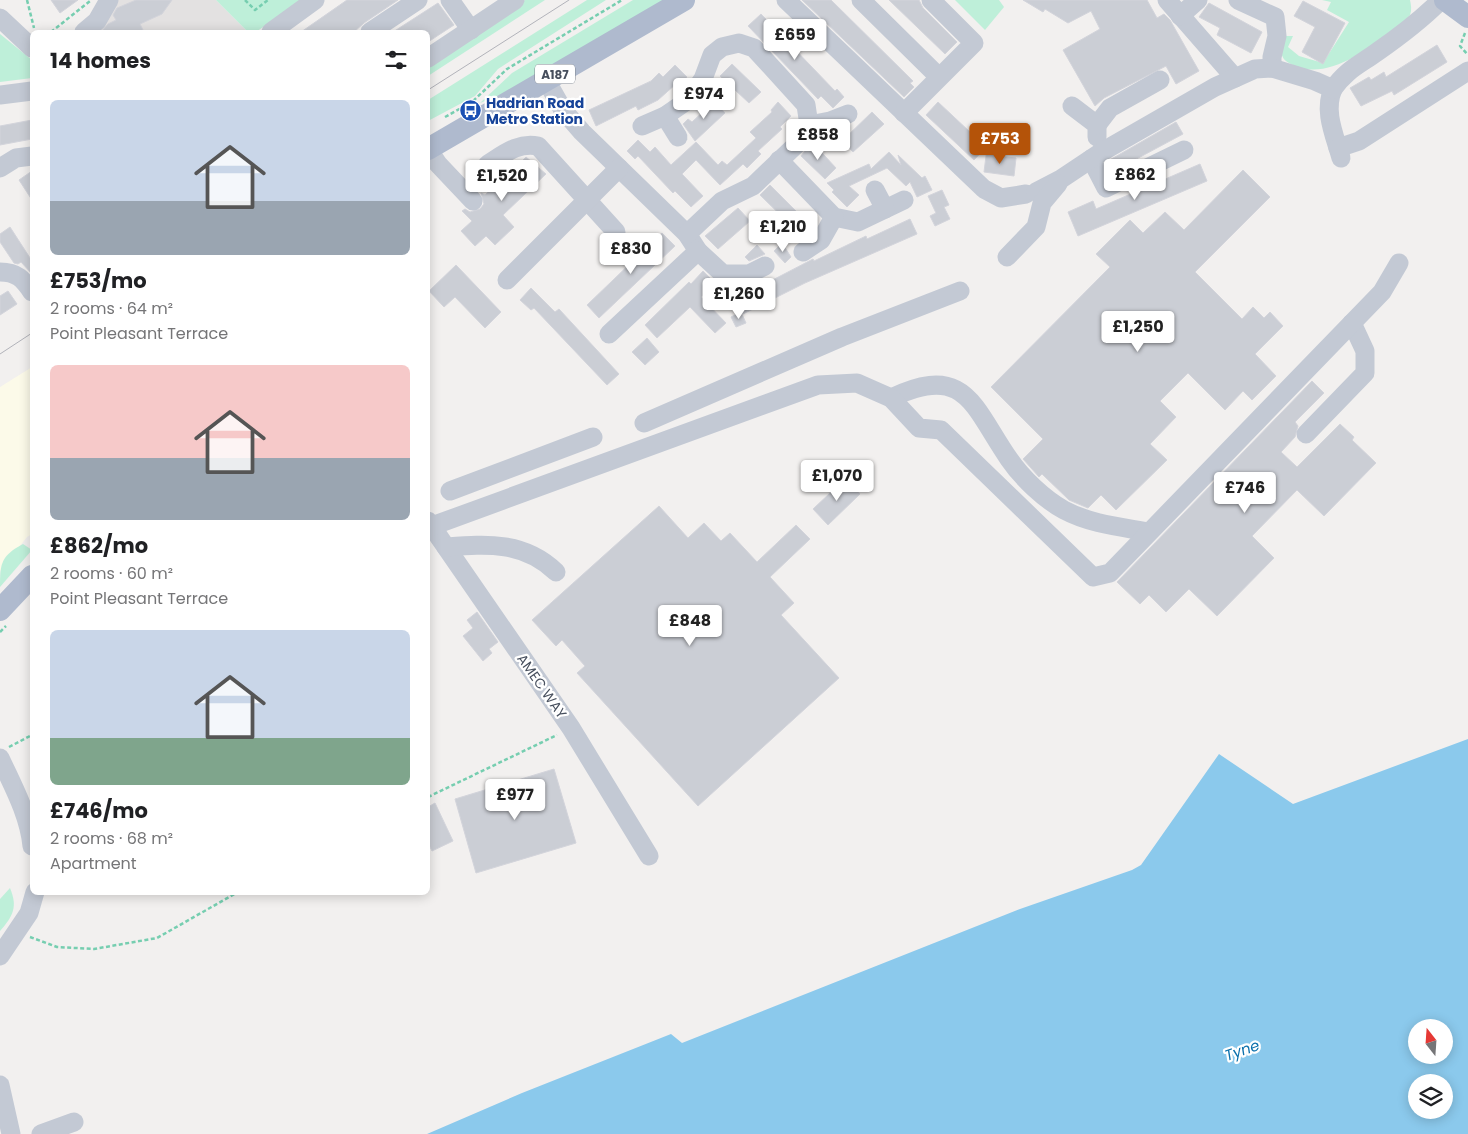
<!DOCTYPE html>
<meta charset="utf-8">
<style>
body{margin:0;font-family:Poppins,sans-serif;background:#f2f2f2;color:#202124;height:100vh;display:flex;flex-direction:column;font-size:19px;white-space:nowrap}
*{box-sizing:border-box;margin:0}
p{font-size:16px;color:#757577}
.icon{flex:none;width:28px;height:28px;fill:none;stroke:currentColor;stroke-width:2;stroke-linecap:round;stroke-linejoin:round}
.map{position:relative;flex:1;overflow:hidden}
.details{position:absolute;left:30px;top:30px;width:400px;height:865px;display:flex;flex-direction:column;background:#fff;border-radius:8px;box-shadow:0 2px 12px #0003}
.details>*{flex:none}
.needle{width:32px;rotate:343deg}
.tools{position:absolute;left:1408px;top:1019px;display:grid;gap:10px}
.tools a{display:grid;place-items:center;width:45px;height:45px;border-radius:50%;background:#fff;box-shadow:0 2px 12px #0003;font-size:25px}
.price{position:absolute;translate:-50% -42px;padding:0 11px;border-radius:5px;background:#fff;color:#222;font-size:16px;line-height:32px;filter:drop-shadow(0 1px 2px #0008)}
.price::after{content:'';position:absolute;left:50%;top:30px;width:15px;height:11px;margin-left:-8px;background:inherit;clip-path:polygon(0 0,100% 0,50% 100%)}
.price.active{background:#b45309;color:#fff}
ul{padding:0;list-style:none}
li{display:grid;align-content:center;gap:10px;height:265px;padding:0 20px}
li span{display:grid;place-items:center;height:155px;border-radius:8px;color:#555}
li>.icon{margin-inline-start:auto}
span .icon{width:90px;height:90px;fill:#fffc;stroke-width:1}
li b{font-size:21px}
h2{display:flex;justify-content:space-between;align-items:center;height:60px;padding:0 20px;font-size:21px}
.map>svg:first-child{display:block}
.commercial{fill:#fcfae9}
.education{fill:#e3e1e1}
.green{fill:#beefd9}
.water{fill:#8bc9ec;fill-rule:evenodd}
.building{fill:#cbced5;stroke:#d3d4db}
.lines{fill:none;stroke-linecap:round;stroke-linejoin:round}
.path{stroke:#76ceb0;stroke-width:2.5;stroke-dasharray:4 2.5;stroke-linecap:butt}
.minor{stroke:#c3c9d4;stroke-width:19}
.major{stroke:#afbace;stroke-width:22}
.tram{stroke:#b2b3ba;stroke-width:1}
.labels{text-anchor:middle;dominant-baseline:central;stroke-width:4.5;stroke-linejoin:round;paint-order:stroke}
.shield{fill:#fff;stroke:#7e848e;stroke-width:1}
.shield-label{font-size:12px;font-weight:bold;fill:#474f5d}
.transit-label{font-size:14px;font-weight:bold;fill:#164399;stroke:#fff;text-anchor:start}
.street-label{font-size:14px;fill:#474f5d;stroke:#fff}
.water-label{font-size:15px;font-style:italic;fill:#0c71ac;stroke:#fff}
</style>
<div class="map">
<svg width="1468" height="1134" viewBox="0 0 1468 1134">
<rect width="100%" height="100%" fill="#f2f0ef"/>
<!-- commercial -->
<path class="commercial" d="M32,367V534L27,537L0,571V387Z"/>
<!-- education -->
<path class="education" d="M99,0H216L248,32H72L91,17Z"/>
<!-- green -->
<g class="green">
<path d="M216,0H301L256,32H248Z"/>
<path d="M525,0H545L428,76V65Z"/>
<path d="M587,0H606L498,69L475,96L428,121V100Z"/>
<path d="M633,0H673L526,85L480,103L512,73Z"/>
<path d="M955,0H999L1004,7L985,30Z"/>
<path d="M1322,0H1410C1411,5 1412,10 1410,15C1405,22 1396,28 1389,33C1364,53 1321,83 1289,63C1278,57 1281,46 1285,36H1293L1288,47L1299,56L1323,63L1349,22L1327,10L1331,2Z"/>
<path d="M0,34L32,60V78L0,82Z"/>
<path d="M23,544L32,550L0,587C0,563 1,556 23,544Z"/>
<path d="M10,888C18,907 13,916 0,931V899Z"/>
</g>
<!-- water -->
<path class="water" d="M1468,739V1134H427L522,1093L671,1034L682,1043L1020,909L1132,870L1141,865L1219,754L1293,804ZM1416,1028H1444V1055H1416ZM1416,1082H1444V1110H1416Z"/>
<!-- building -->
<g class="building">
<path d="M51,0H78L60,13Z"/>
<path d="M136,0H172L162,14L140,24L144,32H101L108,24L116,20L113,15L117,8Z"/>
<path d="M347,0H398L364,23L354,32H301Z"/>
<path d="M802,0H831L913,81L910,83L914,87L904,97Z"/>
<path d="M889,0H919L923,8L957,42L945,54Z"/>
<path d="M1023,0H1147L1157,18L1164,14L1170,20L1199,71L1176,84L1166,66L1104,98L1095,106L1063,50L1100,29L1091,11L1068,23L1045,9L1043,12Z"/>
<path d="M1303,1L1345,23L1323,64L1302,52L1315,27L1294,16Z"/>
<path d="M438,3L454,25L428,42V32H393Z"/>
<path d="M1209,3L1262,32L1251,53L1217,35L1220,28L1199,17Z"/>
<path d="M761,14L835,91L837,89L844,97L833,108L821,96L818,99L748,26Z"/>
<path d="M1437,45L1447,62L1394,95L1392,91L1361,106L1350,88L1369,77L1371,80L1384,72L1386,77Z"/>
<path d="M732,64L761,92L749,103L720,76Z"/>
<path d="M675,65L687,77L679,85L677,83L658,100L638,110L636,106L596,126L589,110L651,81L659,73L663,77Z"/>
<path d="M712,99L725,113L695,141L683,124L688,119L692,122L706,109L704,107Z"/>
<path d="M778,102L791,116L780,127L782,129L758,151L761,154L747,168L743,164L720,185L696,160L682,174L703,196L691,207L675,191L673,193L638,156L635,159L627,151L638,140L650,152L655,147L671,165L696,142L718,165L722,161L727,165L756,138L750,132L772,112L771,110Z"/>
<path d="M938,102L986,147L974,160L926,115Z"/>
<path d="M872,112L884,124L853,152L842,141Z"/>
<path d="M32,120V139L0,145V126Z"/>
<path d="M1176,122L1183,134L1114,171L1108,161Z"/>
<path d="M812,142L836,168L825,179L801,156Z"/>
<path d="M987,148L995,156L1016,158L1014,176L984,172Z"/>
<path d="M889,152L901,165L898,155L922,178L925,176L932,190L917,197L910,182L906,186L887,168L849,186L859,195L847,207L832,192L834,190L827,183L869,164L871,169Z"/>
<path d="M526,157L546,174L503,215L514,227L495,245L486,236L475,246L461,231L472,221L462,211L465,209L470,212L480,209L484,204L481,193L485,195L499,181L493,174L515,161L518,165Z"/>
<path d="M1200,164L1207,181L1078,236L1068,212L1093,201L1096,209Z"/>
<path d="M1243,170L1270,197L1195,272L1242,319L1253,307L1264,318L1270,312L1283,326L1255,354L1276,376L1252,400L1243,391L1225,410L1188,373L1160,401L1176,417L1150,444L1167,460L1116,510L1101,495L1088,508L1069,500L1042,474L1039,477L1023,459L1043,439L991,387L1110,267L1096,254L1130,220L1143,233L1165,212L1184,230Z"/>
<path d="M32,171V200L19,180Z"/>
<path d="M770,185L814,229L813,232L804,238L760,195Z"/>
<path d="M942,190L949,205L944,207L950,219L935,226L930,216L936,213L928,196Z"/>
<path d="M738,208L750,221L718,249L705,236Z"/>
<path d="M910,219L917,234L805,283L743,314L736,299L813,259L814,261L866,236L867,239Z"/>
<path d="M10,227L32,261V274L21,262L18,264L14,263L0,242V234Z"/>
<path d="M662,233L675,246L599,318L587,305Z"/>
<path d="M782,243L791,257L785,263L774,251Z"/>
<path d="M757,245L765,254L749,261L745,257Z"/>
<path d="M456,265L501,312L485,328L455,297L444,307L429,291Z"/>
<path d="M703,271L715,283L701,297L726,323L715,333L690,307L657,338L645,325L689,282L691,284Z"/>
<path d="M531,288L555,312L559,309L619,374L607,385L534,308L531,310L520,300Z"/>
<path d="M8,291L17,304L0,315V296Z"/>
<path d="M741,312L746,323L736,327L731,317Z"/>
<path d="M647,338L659,352L645,365L632,352Z"/>
<path d="M1312,381L1324,393L1295,422L1298,426L1295,437L1281,452L1297,467L1340,424L1354,437L1352,440L1376,463L1324,516L1297,490L1252,536L1274,558L1217,616L1189,589L1166,612L1149,595L1140,604L1117,582Z"/>
<path d="M846,478L860,494L828,525L813,509Z"/>
<path d="M659,506L688,538L704,523L721,541L730,533L757,562L796,525L810,539L770,577L794,603L781,615L839,678L698,806L577,673L585,666L562,640L556,646L532,620Z"/>
<path d="M477,612L498,642L489,649L492,653L483,661L463,636L473,628L467,620Z"/>
<path d="M554,769L576,843L476,873L455,799Z"/>
<path d="M435,803L453,841L432,851L428,843V807Z"/>
</g>
<g class="lines">
<!-- path -->
<g class="path">
<path d="M27,0L34,28"/>
<path d="M245,0L255,10L268,0"/>
<path d="M51,32L90,1"/>
<path d="M1465,33L1460,46L1468,55"/>
<path d="M445,117L472,102L507,69L622,0"/>
<path d="M0,632L6,626"/>
<path d="M9,747L32,735"/>
<path d="M428,797L557,735"/>
<path d="M30,937L57,947L94,949L157,938L238,892"/>
</g>
<!-- minor -->
<g class="minor">
<path d="M450,0L471,30"/>
<path d="M786,0L984,189L1001,198L1026,194"/>
<path d="M861,0L939,77"/>
<path d="M1167,0L1235,78"/>
<path d="M1238,0L1275,17L1277,36L1272,57V68"/>
<path d="M1180,16L1198,0"/>
<path d="M0,18L32,48"/>
<path d="M84,32L97,21L109,0"/>
<path d="M271,32L315,0"/>
<path d="M370,32L418,0"/>
<path d="M428,58L515,0"/>
<path d="M546,80L563,110L582,132L687,234L698,251L723,274H749L765,266"/>
<path d="M1333,89C1323,111 1335,136 1341,158"/>
<path d="M0,95L32,91"/>
<path d="M1072,106L1097,125V137"/>
<path d="M904,113L974,43L931,0"/>
<path d="M665,116L678,137"/>
<path d="M809,125L830,121L848,114"/>
<path d="M1097,125L1110,108L1160,80"/>
<path d="M642,126L665,116L688,100L703,79L712,55L722,47L739,43L754,48L806,105L809,125L798,143L753,186L722,201L687,234"/>
<path d="M1338,148L1359,141L1468,71"/>
<path d="M428,149L438,164L473,201"/>
<path d="M1091,159L1106,188L1184,150"/>
<path d="M779,160L834,217L858,222L904,200"/>
<path d="M488,164C504,154 518,142 538,146L616,232"/>
<path d="M0,168L16,158L32,156"/>
<path d="M875,190L885,209"/>
<path d="M1036,192L1061,179L1100,153L1215,87L1255,69L1272,68L1315,81L1333,89C1346,70 1359,65 1377,52C1400,36 1421,20 1441,0"/>
<path d="M803,252L821,240L834,217"/>
<path d="M1007,257L1036,227L1042,203L1058,184"/>
<path d="M0,272C17,272 23,279 32,292"/>
<path d="M507,280L619,168"/>
<path d="M609,334L698,251"/>
<path d="M891,398C966,362 973,407 1009,459C1022,478 1044,499 1064,510C1090,524 1121,527 1149,532"/>
<path d="M644,423L842,337L960,291"/>
<path d="M1306,434L1365,373V351L1352,323"/>
<path d="M450,491L593,437"/>
<path d="M428,521L571,728L649,856"/>
<path d="M432,526L818,385L857,383L891,398L919,428L941,430L1093,577L1110,573L1382,292L1399,263"/>
<path d="M446,547C487,544 524,541 556,572"/>
<path d="M0,758C13,786 29,815 32,846"/>
<path d="M0,956L29,913L35,892"/>
<path d="M0,1085L11,1134"/>
<path d="M41,1134L74,1122"/>
</g>
<!-- major -->
<g class="major">
<path d="M1445,0L1468,17"/>
<path d="M428,149L684,0"/>
<path d="M0,610L32,576"/>
</g>
<!-- tram -->
<g class="tram">
<path d="M428,90L569,0"/>
<path d="M0,354L32,333"/>
</g>
</g>
<!-- icons -->
<defs>
<symbol id="bus-disc" viewBox="-11 -11 22 22"><circle r="9.5" fill="#1a4fb4" stroke="#fff"/><path d="M-5-6H5V4H4V6H2V4H-2V6H-4V4H-5ZM-3.5-4V0h7V-4ZM-3.5 1.2v1.5H-2V1.2ZM2 1.2v1.5H3.5V1.2Z" fill="#fff"/></symbol>
</defs>
<g fill-rule="evenodd">
<use href="#bus-disc" x="458" y="98" width="25" height="25"/>
</g>
<g class="labels">
<!-- shield labels -->
<rect class="shield" x="535" y="64.5" width="40" height="19" rx="4"/>
<g class="shield-label">
<text x="555" y="74">A187</text>
</g>
<!-- transit labels -->
<g class="transit-label">
<text x="486" y="103">Hadrian Road<tspan x="486" dy="16">Metro Station</tspan></text>
</g>
<!-- street labels -->
<g class="street-label">
<text transform="translate(542 686) rotate(55)">AMEC WAY</text>
</g>
<!-- water labels -->
<g class="water-label">
<text transform="translate(1242 1050) rotate(-19)">Tyne</text>
</g>
</g>
</svg>
<div class="tools">
<a><svg class="needle" viewBox="-14 -14 28 28"><path d="M0-13l5 13h-10z" fill="#e53935"/><path d="M0 13l5-13h-10z" fill="#757577"/></svg></a>
<a><svg class="icon" aria-label="layers" viewBox="0 0 24 24"><path d="M12 4l9 5-9 5-9-5zM3 14l9 5 9-5"/></svg></a>
</div>
<b class="price" style="left:795px;top:61px">£659</b>
<b class="price" style="left:704px;top:120px">£974</b>
<b class="price" style="left:818px;top:161px">£858</b>
<b class="price active" style="left:1000px;top:165px">£753</b>
<b class="price" style="left:1135px;top:201px">£862</b>
<b class="price" style="left:502px;top:202px">£1,520</b>
<b class="price" style="left:783px;top:253px">£1,210</b>
<b class="price" style="left:631px;top:275px">£830</b>
<b class="price" style="left:739px;top:320px">£1,260</b>
<b class="price" style="left:1138px;top:353px">£1,250</b>
<b class="price" style="left:837px;top:502px">£1,070</b>
<b class="price" style="left:1245px;top:514px">£746</b>
<b class="price" style="left:690px;top:647px">£848</b>
<b class="price" style="left:515px;top:821px">£977</b>
<section class="details">
<h2>14 homes<svg class="icon" aria-label="filters" viewBox="0 0 24 24"><path d="M4 7h16M4 17h16"/><circle cx="9" cy="7" r="2"/><circle cx="15" cy="17" r="2"/></svg></h2>
<ul>
<li><span style="background:linear-gradient(#c9d6e8 65%,#9aa5b1 0)"><svg class="icon" aria-label="home" viewBox="0 0 24 24"><path d="M3 11l9-7 9 7M6 9v11h12V9"/></svg></span><div><b>£753/mo</b><p>2 rooms · 64 m²</p><p>Point Pleasant Terrace</p></div></li>
<li><span style="background:linear-gradient(#f6c9c9 60%,#9aa5b1 0)"><svg class="icon" aria-label="home" viewBox="0 0 24 24"><path d="M3 11l9-7 9 7M6 9v11h12V9"/></svg></span><div><b>£862/mo</b><p>2 rooms · 60 m²</p><p>Point Pleasant Terrace</p></div></li>
<li><span style="background:linear-gradient(#c9d6e8 70%,#7fa58c 0)"><svg class="icon" aria-label="home" viewBox="0 0 24 24"><path d="M3 11l9-7 9 7M6 9v11h12V9"/></svg></span><div><b>£746/mo</b><p>2 rooms · 68 m²</p><p>Apartment</p></div></li>
</ul>
</section>
</div>
